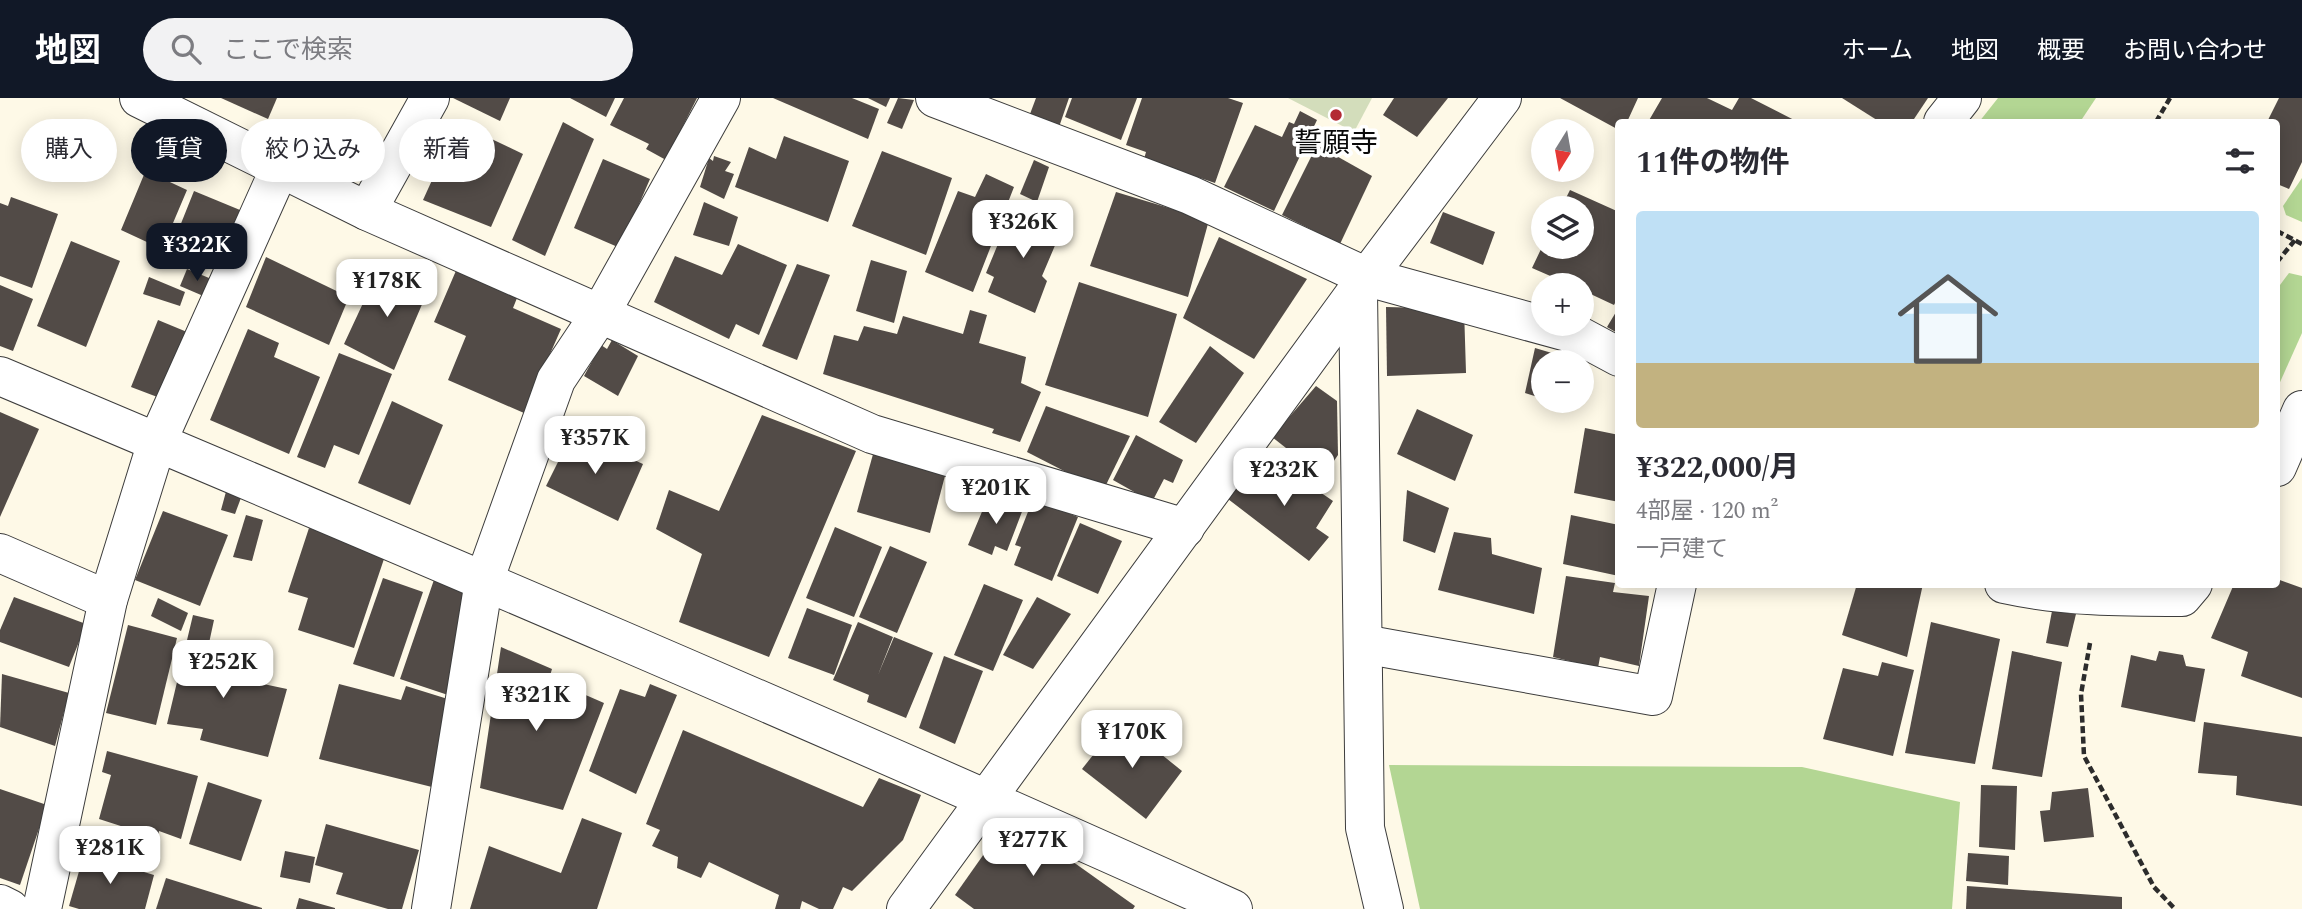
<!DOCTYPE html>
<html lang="ja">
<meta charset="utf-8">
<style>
body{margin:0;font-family:Spectral,"Noto Sans JP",serif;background:#f2f2f3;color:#2b2b33;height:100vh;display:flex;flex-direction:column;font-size:26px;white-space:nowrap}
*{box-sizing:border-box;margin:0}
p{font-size:23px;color:#7c7c81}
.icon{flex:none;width:38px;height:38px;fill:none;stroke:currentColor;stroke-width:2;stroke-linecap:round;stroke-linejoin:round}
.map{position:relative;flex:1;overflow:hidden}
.drawer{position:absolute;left:1615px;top:21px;width:665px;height:469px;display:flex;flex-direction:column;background:#fff;border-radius:7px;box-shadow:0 4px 18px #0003}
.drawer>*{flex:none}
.top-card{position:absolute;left:21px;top:21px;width:665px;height:63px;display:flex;gap:14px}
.needle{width:46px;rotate:191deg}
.tools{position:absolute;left:1531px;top:21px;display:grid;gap:14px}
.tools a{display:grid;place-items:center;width:63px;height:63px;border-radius:50%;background:#fff;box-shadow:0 4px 18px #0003;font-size:35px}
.price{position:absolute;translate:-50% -60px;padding:0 16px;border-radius:14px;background:#fff;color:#222;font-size:23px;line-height:46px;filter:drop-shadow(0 2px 4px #0008)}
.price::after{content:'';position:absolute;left:50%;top:42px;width:21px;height:16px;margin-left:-10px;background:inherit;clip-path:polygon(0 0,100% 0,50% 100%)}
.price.active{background:#111827;color:#fff}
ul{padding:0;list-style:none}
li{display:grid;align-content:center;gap:14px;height:371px;padding:0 21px}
li span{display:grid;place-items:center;height:217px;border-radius:7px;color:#555}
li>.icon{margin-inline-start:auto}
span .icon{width:126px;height:126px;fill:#fffc;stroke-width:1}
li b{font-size:30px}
h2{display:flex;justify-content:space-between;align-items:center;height:84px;padding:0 21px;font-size:30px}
.chip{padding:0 24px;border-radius:32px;background:#fff;box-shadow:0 4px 18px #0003;font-size:24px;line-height:63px}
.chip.active{background:#111827;color:#fff}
header{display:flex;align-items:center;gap:42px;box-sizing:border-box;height:98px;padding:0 35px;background:#111827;color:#fff}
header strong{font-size:33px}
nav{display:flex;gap:38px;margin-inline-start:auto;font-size:24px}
.search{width:490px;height:63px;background:#f2f2f3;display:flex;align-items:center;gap:18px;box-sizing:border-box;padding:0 24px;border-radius:38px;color:#7c7c81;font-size:26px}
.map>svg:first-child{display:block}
.forest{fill:#b3d693}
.cemetery{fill:#d3ddbb}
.building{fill:#524b47}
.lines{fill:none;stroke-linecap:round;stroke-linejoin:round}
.minor-casing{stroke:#3d3d3d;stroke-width:40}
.path{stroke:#2c2c2c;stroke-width:4.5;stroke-dasharray:7 3.5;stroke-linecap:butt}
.minor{stroke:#fff;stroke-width:38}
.poi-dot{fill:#b32933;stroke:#fff;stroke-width:2.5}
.labels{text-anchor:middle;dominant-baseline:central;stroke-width:7;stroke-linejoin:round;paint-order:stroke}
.poi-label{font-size:28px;fill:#0a0a0a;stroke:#fff}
</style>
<header>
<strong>地図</strong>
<div class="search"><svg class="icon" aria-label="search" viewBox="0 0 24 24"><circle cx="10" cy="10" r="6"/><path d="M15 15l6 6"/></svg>ここで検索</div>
<nav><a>ホーム</a><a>地図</a><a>概要</a><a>お問い合わせ</a></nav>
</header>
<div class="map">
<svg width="2302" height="811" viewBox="0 0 2302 811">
<rect width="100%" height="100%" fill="#fef9e7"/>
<!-- forest -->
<g class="forest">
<path d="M1998,0H2096L2080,24H1979Z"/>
<path d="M2302,80V124L2286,117L2283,108Z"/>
<path d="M2289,175L2302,178V235L2277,291V191Z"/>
<path d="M1389,667L1802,669L1960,704L1952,811H1420Z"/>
</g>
<!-- cemetery -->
<path class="cemetery" d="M1288,0H1372L1354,34Z"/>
<!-- building -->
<g class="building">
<path d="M221,0H277L268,21Z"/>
<path d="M453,0H510L500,23Z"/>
<path d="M570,0H615L606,19Z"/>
<path d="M624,0H697L666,62L646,51L649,46L610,27Z"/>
<path d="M773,0H852L879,11L868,41Z"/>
<path d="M868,0H890L886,9Z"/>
<path d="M898,0L914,2L902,31L887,25Z"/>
<path d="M1036,0H1069L1059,29L1030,16Z"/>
<path d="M1072,0H1137L1121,42L1065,19Z"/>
<path d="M1142,0H1228L1243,5L1215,85L1144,61L1146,54L1126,47Z"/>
<path d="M1394,0H1448L1417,39L1383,17Z"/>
<path d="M1560,0H1638L1627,24H1619V32Z"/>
<path d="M1662,0H1707L1732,12L1739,0H1751L1798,24H1648Z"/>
<path d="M1842,0H1928L1912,24H1880Z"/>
<path d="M2279,0H2302V64L2289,91L2277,86V24H2267Z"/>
<path d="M1300,13L1317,22L1274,113L1224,89L1255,27L1282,39L1289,24L1294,26Z"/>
<path d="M563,24L594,41L545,158L512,142Z"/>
<path d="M458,25L523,56L491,129L423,102Z"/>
<path d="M784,38L849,63L828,124L735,89L749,49L776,61Z"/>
<path d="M1317,47L1372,78L1340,146L1282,117Z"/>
<path d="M882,53L952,80L926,157L852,128Z"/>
<path d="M714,58L731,64L725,73L734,76L724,101L700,89L709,60L713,63Z"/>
<path d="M603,61L650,81L620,150L574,130Z"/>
<path d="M1034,62L1049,69L1037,104L1020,96Z"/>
<path d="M148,67L159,72L157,78L187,92L162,151L121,132Z"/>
<path d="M986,76L1014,89L973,194L925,174L958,93L975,99Z"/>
<path d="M1570,92L1619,114V197L1614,207L1582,192V187H1571L1532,170L1542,149H1582V110H1561Z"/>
<path d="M194,93L240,112L215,171L170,153Z"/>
<path d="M1116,94L1209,122L1188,199L1090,168Z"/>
<path d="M11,99L58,116L32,190L0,178V105L8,108Z"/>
<path d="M704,104L738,119L729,148L693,137Z"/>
<path d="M1012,112L1062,131L1042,178L1047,183L1035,215L988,194L994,179L986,175Z"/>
<path d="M1443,114L1495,134L1483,167L1430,145Z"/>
<path d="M1219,139L1307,181L1254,261L1183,220Z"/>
<path d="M71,143L120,163L86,249L37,228Z"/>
<path d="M738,146L787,167L759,237L736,226L729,241L654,204L675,158L722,177Z"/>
<path d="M266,159L349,199L329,247L246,209Z"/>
<path d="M871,162L907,173L894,225L856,213Z"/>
<path d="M797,166L830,177L797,262L762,248Z"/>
<path d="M458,168L519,195L513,210L561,231L524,315L448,282L466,238L434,224Z"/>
<path d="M389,170L429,190L394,272L344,246L371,188L379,193Z"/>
<path d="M187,171L214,182L208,200L180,188Z"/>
<path d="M149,179L185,194L180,208L143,196Z"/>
<path d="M1079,184L1177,216L1148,319L1045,287Z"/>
<path d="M0,187L33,201L13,253L0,248Z"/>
<path d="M1386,209L1464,211L1466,275L1387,278Z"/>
<path d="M1619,209V236L1607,229Z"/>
<path d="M970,212L987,217L979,245L1026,259L1021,285L1041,294L1020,344L992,335L994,331L823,276L834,237L858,243L864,228L897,236L903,218L963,236Z"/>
<path d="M158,222L187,234L160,300L131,289Z"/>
<path d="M248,231L279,245L274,259L320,279L289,356L210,322Z"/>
<path d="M612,242L638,258L618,298L584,278L601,247L607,251Z"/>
<path d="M1210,248L1244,275L1196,345L1159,324Z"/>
<path d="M1535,250L1562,258L1560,264H1544V301L1525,295Z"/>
<path d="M339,255L392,276L359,357L334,347L325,370L297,359Z"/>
<path d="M1582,279L1587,282L1582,296Z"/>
<path d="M1316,288L1337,303L1338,357L1323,379L1272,339Z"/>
<path d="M392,303L443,327L410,407L358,385Z"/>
<path d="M1552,303H1580L1577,311Z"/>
<path d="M1046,308L1130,338L1103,393L1027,354Z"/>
<path d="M1417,311L1473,337L1455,383L1397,356Z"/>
<path d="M0,314L39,331L0,419Z"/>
<path d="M762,317L856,353L769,559L679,524L702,456L656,431L669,392L719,413Z"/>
<path d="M1585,330L1619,337V404L1574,395Z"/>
<path d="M573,334L643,366L618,423L546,388Z"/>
<path d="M1136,337L1183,362L1173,385L1164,381L1152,404L1113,382Z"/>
<path d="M875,349L946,374L930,435L857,414Z"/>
<path d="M1261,359L1296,388L1301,381L1333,403L1316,430L1329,439L1309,463L1228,401Z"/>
<path d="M227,390L242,397L235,416L221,412Z"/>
<path d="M1407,392L1449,410L1435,455L1403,443Z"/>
<path d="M989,397L1023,411L1007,453L995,448L992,457L968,447Z"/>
<path d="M1033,401L1078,419L1052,483L1014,467L1021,449L1015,447Z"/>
<path d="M163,413L228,437L200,508L135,482Z"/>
<path d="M246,417L263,422L252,463L233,459Z"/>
<path d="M1571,417L1619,427V478L1563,466Z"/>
<path d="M1080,425L1122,443L1098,496L1057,478Z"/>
<path d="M835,429L882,449L854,519L806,500Z"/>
<path d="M309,430L386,455L354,550L298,532L308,500L288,494Z"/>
<path d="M1454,434L1491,440L1492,456L1542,470L1534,516L1438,492Z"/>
<path d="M890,448L927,464L897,535L859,519Z"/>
<path d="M437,473L467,495L458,520L471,524L448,597L400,581Z"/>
<path d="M1566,478L1615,485L1613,494L1649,498L1639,568L1600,559L1598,570L1553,559Z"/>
<path d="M383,480L423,494L394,579L353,566Z"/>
<path d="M2277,481L2302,490V600L2241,578L2248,554L2211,540L2234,486H2277Z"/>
<path d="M984,486L1023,502L993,573L954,557Z"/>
<path d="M1857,486H1923L1907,559L1842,537Z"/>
<path d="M14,499L86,526L69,569L0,544V532Z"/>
<path d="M1037,499L1071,516L1033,571L1003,557Z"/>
<path d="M158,500L188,515L181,533L151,518Z"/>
<path d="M807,510L852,527L834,577L788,560Z"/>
<path d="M2052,513L2076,516L2068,549L2046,545Z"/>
<path d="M193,517L214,522L203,573L287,591L268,659L200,642L203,631L167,626Z"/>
<path d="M858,524L893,539L878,577L894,539L933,555L906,620L867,604L869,597L833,582Z"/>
<path d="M1931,524L2000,541L1975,666L1905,655Z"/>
<path d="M128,527L177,540L156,627L106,615Z"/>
<path d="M501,549L552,571L549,581L604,605L563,712L480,690Z"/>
<path d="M2012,553L2062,564L2042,679L1992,671Z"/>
<path d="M2159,553L2183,557L2186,568L2205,571L2195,624L2121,609L2131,557L2156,563Z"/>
<path d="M944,558L983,573L955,646L919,630Z"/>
<path d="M1882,564L1914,572L1893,658L1823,641L1843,570L1878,578Z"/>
<path d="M2,576L69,595L55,648L0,629Z"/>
<path d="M339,586L401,602L406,588L451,602L432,689L319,661Z"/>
<path d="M650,586L677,597L636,696L589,673L620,591L645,599Z"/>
<path d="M1120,623L1182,673L1146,721L1082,671Z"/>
<path d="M2204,624L2302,639V708L2236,697L2237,678L2198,675Z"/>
<path d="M683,632L863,709L879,680L921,697L903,742L852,793L843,789L833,811H819L802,803L800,811H775L779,797L709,764L701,780L677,770L678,759L652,748L660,732L646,726Z"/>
<path d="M107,653L198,678L181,741L159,733L158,740L99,721L111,677L102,674Z"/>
<path d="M208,684L262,702L241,763L189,746Z"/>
<path d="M1981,687L2017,688L2015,752L1979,749Z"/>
<path d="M2088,690L2094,739L2044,744L2040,713L2050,712L2052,694Z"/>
<path d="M0,691L47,707L20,787L0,780Z"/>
<path d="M1010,719L1135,808L1133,811H974L955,797Z"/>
<path d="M582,720L622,735L597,811H470L489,748L561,775Z"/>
<path d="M326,726L419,752L402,811H388L336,796L343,775L315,767Z"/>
<path d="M285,753L315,759L310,785L280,779Z"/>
<path d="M1968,755L2009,758L2008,787L1966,783Z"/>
<path d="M84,756L154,777L145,811H79L69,808Z"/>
<path d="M166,780L262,810V811H156Z"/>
<path d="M1967,788L2122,799V811H1966Z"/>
<path d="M299,800L335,810V811H296Z"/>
</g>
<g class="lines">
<defs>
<g id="minor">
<path d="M139,0L367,113L872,336L1185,430"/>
<path d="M935,0L1190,97L1367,179L1578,237L1619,259"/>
<path d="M1943,24L1962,0"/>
<path d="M367,113L430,0"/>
<path d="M1358,193L1365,730L1384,811"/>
<path d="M0,278C413,452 825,627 1233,811"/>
<path d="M2277,369L2302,312"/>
<path d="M0,455L108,502"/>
<path d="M2004,486C2063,499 2122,499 2182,499L2193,486"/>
<path d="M1363,546L1653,598L1677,486"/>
<path d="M0,806L10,811"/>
<path d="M42,811L108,502L157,344L280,70"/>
<path d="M431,811L484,483L556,282L600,216L721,0"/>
<path d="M906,811L1367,179L1502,0"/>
</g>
</defs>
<!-- minor casing -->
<use href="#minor" class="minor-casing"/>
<!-- path -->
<g class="path">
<path d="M2156,24L2170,0"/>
<path d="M2277,133L2302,146"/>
<path d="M2277,164L2295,142"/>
<path d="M2090,545L2081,596L2084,658L2154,789L2175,811"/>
</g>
<!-- minor -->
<use href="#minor" class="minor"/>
</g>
<!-- markers -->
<circle class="poi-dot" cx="1336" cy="17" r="7"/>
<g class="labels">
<!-- poi labels -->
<g class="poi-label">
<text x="1336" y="45">誓願寺</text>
</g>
</g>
</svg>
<div class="tools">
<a><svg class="needle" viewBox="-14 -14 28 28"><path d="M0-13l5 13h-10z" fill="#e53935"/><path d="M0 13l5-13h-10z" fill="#7c7c81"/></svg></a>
<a><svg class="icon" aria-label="layers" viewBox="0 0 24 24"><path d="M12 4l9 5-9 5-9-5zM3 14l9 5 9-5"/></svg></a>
<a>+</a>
<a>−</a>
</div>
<b class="price" style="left:1023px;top:162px">¥326K</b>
<b class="price active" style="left:197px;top:185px">¥322K</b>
<b class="price" style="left:387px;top:221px">¥178K</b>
<b class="price" style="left:595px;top:378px">¥357K</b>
<b class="price" style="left:1284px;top:410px">¥232K</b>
<b class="price" style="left:996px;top:428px">¥201K</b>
<b class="price" style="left:223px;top:602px">¥252K</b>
<b class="price" style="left:536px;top:635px">¥321K</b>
<b class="price" style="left:1132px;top:672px">¥170K</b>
<b class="price" style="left:1033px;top:780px">¥277K</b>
<b class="price" style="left:110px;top:788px">¥281K</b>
<div class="top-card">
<a class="chip">購入</a>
<a class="chip active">賃貸</a>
<a class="chip">絞り込み</a>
<a class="chip">新着</a>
</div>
<section class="drawer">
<h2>11件の物件<svg class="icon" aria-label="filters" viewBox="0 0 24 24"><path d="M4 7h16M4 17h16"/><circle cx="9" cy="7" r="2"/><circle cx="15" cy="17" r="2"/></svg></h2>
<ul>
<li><span style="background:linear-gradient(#bfe0f5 70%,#c2b280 0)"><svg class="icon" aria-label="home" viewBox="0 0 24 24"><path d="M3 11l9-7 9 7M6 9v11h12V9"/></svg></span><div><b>¥322,000/月</b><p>4部屋 · 120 m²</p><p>一戸建て</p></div></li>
</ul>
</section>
</div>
